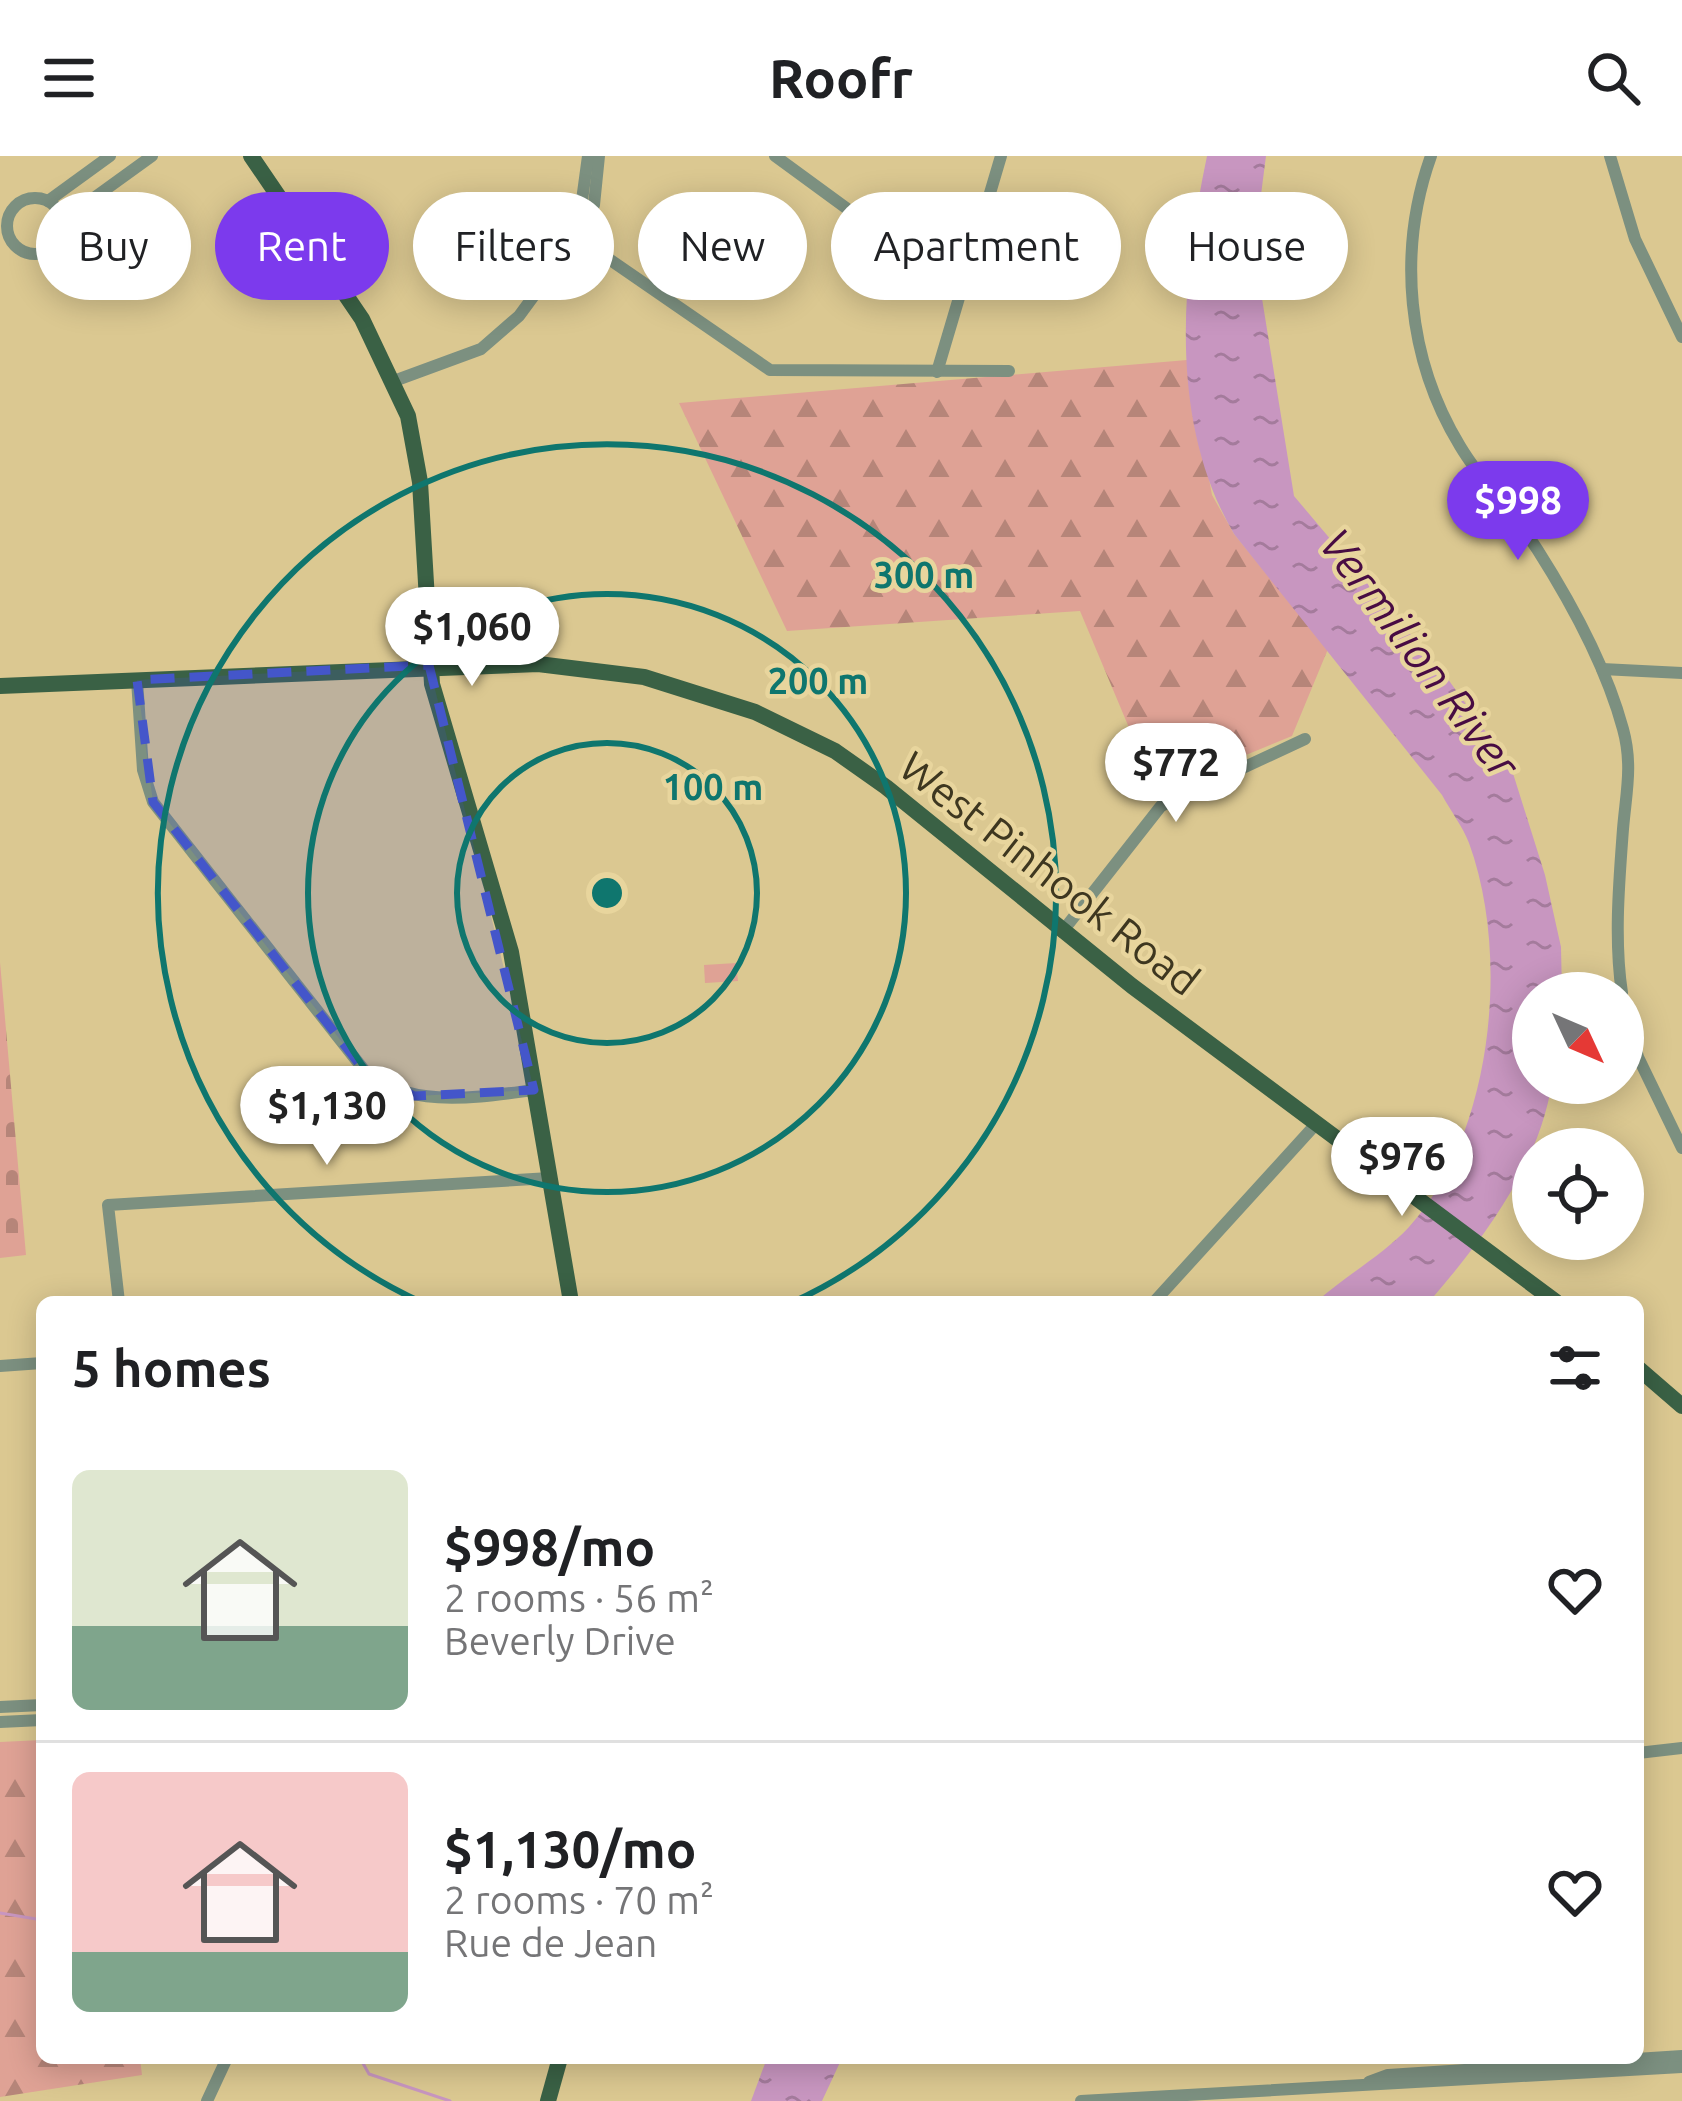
<!DOCTYPE html>
<meta charset="utf-8">
<style>
body{margin:0;font-family:Ubuntu,sans-serif;background:#f2f2f2;color:#202124;height:100vh;display:flex;flex-direction:column;font-size:45px;white-space:nowrap}
*{box-sizing:border-box;margin:0}
p{font-size:39px;color:#757577}
.icon{flex:none;width:66px;height:66px;fill:none;stroke:currentColor;stroke-width:2;stroke-linecap:round;stroke-linejoin:round}
.map{position:relative;flex:1;overflow:hidden}
.side{position:absolute;left:36px;top:1140px;width:1608px;height:768px;display:flex;flex-direction:column;background:#fff;border-radius:18px;box-shadow:0 6px 30px #0003}
.side>*{flex:none}
.banner{position:absolute;left:36px;top:36px;width:1611px;height:108px;display:flex;gap:24px}
.needle{width:78px;rotate:134deg}
.tools{position:absolute;left:1512px;top:816px;display:grid;gap:24px}
.tools a{display:grid;place-items:center;width:132px;height:132px;border-radius:50%;background:#fff;box-shadow:0 6px 30px #0003;font-size:60px}
.price{position:absolute;translate:-50% -102px;padding:0 27px;border-radius:42px;background:#fff;color:#222;font-size:39px;line-height:78px;filter:drop-shadow(0 3px 6px #0008)}
.price::after{content:'';position:absolute;left:50%;top:72px;width:36px;height:27px;margin-left:-18px;background:inherit;clip-path:polygon(0 0,100% 0,50% 100%)}
.price.active{background:#7c3aed;color:#fff}
ul{padding:0;list-style:none}
li{display:flex;align-items:center;gap:36px;height:300px;padding:0 36px}
li+li{border-top:3px solid #e0e0e0}
li span{display:grid;place-items:center;flex:none;width:336px;height:240px;border-radius:18px;color:#555}
li>.icon{margin-inline-start:auto}
span .icon{width:144px;height:144px;fill:#fffc;stroke-width:1}
li b{font-size:51px}
h2{display:flex;justify-content:space-between;align-items:center;height:144px;padding:0 36px;font-size:51px}
.chip{padding:0 42px;border-radius:54px;background:#fff;box-shadow:0 6px 30px #0003;font-size:42px;line-height:108px}
.chip.active{background:#7c3aed;color:#fff}
header{display:flex;justify-content:space-between;align-items:center;height:156px;padding:0 36px;background:#fff;font-size:54px;font-weight:700}
.map>svg:first-child{display:block}
.forest{fill:url(#forest-firs)}
.cemetery{fill:url(#cemetery-stones)}
.garden{fill:#dfa295}
.water{fill:url(#water-ripples)}
.lines{fill:none;stroke-linecap:round;stroke-linejoin:round}
.stream{stroke:#c896c0;stroke-width:3}
.minor{stroke:#7c9080;stroke-width:12}
.major{stroke:#3a6145;stroke-width:16}
.marked{fill:#4456ca;fill-opacity:0.2;stroke:#4456ca;stroke-width:9;stroke-dasharray:24 15;stroke-linejoin:round}
.ring{fill:none;stroke:#0f766e;stroke-width:6}
.labels{text-anchor:middle;dominant-baseline:central;stroke-width:9;stroke-linejoin:round;paint-order:stroke}
.street-label{font-size:42px;fill:#3e3720;stroke:#e8d59d}
.water-label{font-size:45px;font-style:italic;fill:#480c43;stroke:#e8d59d}
.centre{fill:#0f766e;stroke:#e8d59d;stroke-width:6}
.ring-label{font-size:36px;text-anchor:middle;font-weight:bold;fill:#0f766e;stroke:#e8d59d;stroke-width:9;stroke-linejoin:round;paint-order:stroke}
</style>
<header><svg class="icon" aria-label="menu" viewBox="0 0 24 24"><path d="M4 6h16M4 12h16M4 18h16"/></svg>Roofr<svg class="icon" aria-label="search" viewBox="0 0 24 24"><circle cx="10" cy="10" r="6"/><path d="M15 15l6 6"/></svg></header>
<div class="map">
<svg width="1682" height="1945" viewBox="0 0 1682 1945">
<defs>
<pattern id="forest-firs" width="22" height="20" patternUnits="userSpaceOnUse" patternTransform="scale(3)"><rect width="22" height="20" fill="#dfa295"/><path d="M5 1l3.5 6h-7zM16 11l3.5 6h-7z" fill="#b68579"/></pattern>
<pattern id="cemetery-stones" width="16" height="16" patternUnits="userSpaceOnUse" patternTransform="scale(3)"><rect width="16" height="16" fill="#dfa295"/><path d="M2 7V4a2 2 0 0 1 4 0v3zM10 15v-3a2 2 0 0 1 4 0v3z" fill="#b68579"/></pattern>
<pattern id="water-ripples" width="26" height="14" patternUnits="userSpaceOnUse" patternTransform="scale(3)"><rect width="26" height="14" fill="#c896c0"/><path d="M2 4q2-2 4 0t4 0M15 11q2-2 4 0t4 0" fill="none" stroke="#a47b9c"/></pattern>
</defs>
<rect width="100%" height="100%" fill="#dbc891"/>
<!-- forest -->
<g class="forest">
<path d="M1187,204L1212,339L1234,378L1328,493L1292,580L1156,636L1080,455L787,475L679,247Z"/>
<path d="M42,1584V1902H140L142,1919L0,1941V1586Z"/>
</g>
<!-- cemetery -->
<path class="cemetery" d="M0,806L26,1099L0,1102Z"/>
<!-- garden -->
<path class="garden" d="M736,807L738,825L705,827L704,809Z"/>
<!-- water -->
<g class="water">
<path d="M1207,0H1266L1254,93L1294,340L1445,519L1511,611L1545,719L1561,791L1562,837H1533V927H1552C1538,1011 1485,1081 1429,1146H1316C1345,1120 1383,1099 1409,1071C1492,980 1511,802 1469,687C1463,671 1450,654 1442,639L1234,378C1168,265 1181,123 1207,0Z"/>
<path d="M767,1902H842L822,1945H751Z"/>
</g>
<g class="lines">
<!-- stream -->
<g class="stream">
<path d="M0,1757L42,1764"/>
<path d="M360,1902L369,1918L450,1945"/>
</g>
<!-- minor -->
<g class="minor">
<path d="M599,0L594,49L577,81L770,214L1009,215"/>
<path d="M775,0L961,136"/>
<path d="M1431,0C1397,95 1407,203 1460,290C1482,327 1513,357 1537,393C1572,448 1606,510 1623,573C1633,609 1626,637 1623,673C1619,727 1614,784 1622,837"/>
<path d="M1610,0L1635,83L1682,181"/>
<circle cx="35" cy="70" r="28"/>
<path d="M48,45L110,0"/>
<path d="M62,65L152,0"/>
<path d="M937,216L1001,0"/>
<path d="M394,225L481,193L519,160L577,81L588,0"/>
<path d="M1602,513L1682,517"/>
<path d="M137,524L143,614L153,646L364,914C408,954 479,941 534,934"/>
<path d="M1062,776L1161,650L1305,583"/>
<path d="M1623,845L1638,901L1682,992"/>
<path d="M119,1146L108,1049L550,1022"/>
<path d="M1154,1146L1316,968"/>
<path d="M0,1210L42,1207"/>
<path d="M0,1551L42,1549"/>
<path d="M0,1566L42,1564"/>
<path d="M1638,1597L1682,1592"/>
<path d="M1369,1926L1388,1919L1682,1900"/>
<path d="M207,1945L227,1902"/>
<path d="M1081,1945L1682,1911"/>
</g>
<!-- major -->
<g class="major">
<path d="M251,0L362,163L408,260L420,326L432,528L511,796L571,1146"/>
<path d="M0,530L538,508L644,521L755,556L835,595L886,631L1132,830L1556,1146"/>
<path d="M1638,1212L1682,1250"/>
<path d="M548,1945L560,1902"/>
</g>
</g>
<!-- marked area -->
<path class="marked" d="M429,509L534,934L414,940L364,914L153,646L137,524Z"/>
<!-- distance rings -->
<g class="ring">
<circle cx="607" cy="737" r="150"/>
<circle cx="607" cy="737" r="299"/>
<path d="M421 1146A449 449 0 1 1 793 1146"/>
</g>
<g class="labels">
<!-- street labels -->
<g class="street-label">
<text transform="translate(1050 717) rotate(38)">West Pinhook Road</text>
</g>
<!-- water labels -->
<g class="water-label">
<text transform="translate(1420 497) rotate(53)">Vermilion River</text>
</g>
</g>
<circle cx="607" cy="737" r="18" class="centre"/>
<g class="ring-label">
<text x="924" y="432">300 m</text>
<text x="818" y="538">200 m</text>
<text x="713" y="644">100 m</text>
</g>
</svg>
<div class="tools">
<a><svg class="needle" viewBox="-14 -14 28 28"><path d="M0-13l5 13h-10z" fill="#e53935"/><path d="M0 13l5-13h-10z" fill="#757577"/></svg></a>
<a><svg class="icon" aria-label="locate" viewBox="0 0 24 24"><circle cx="12" cy="12" r="6"/><path d="M12 2v4M12 18v4M2 12h4M18 12h4"/></svg></a>
</div>
<b class="price active" style="left:1518px;top:407px">$998</b>
<b class="price" style="left:472px;top:533px">$1,060</b>
<b class="price" style="left:1176px;top:669px">$772</b>
<b class="price" style="left:327px;top:1012px">$1,130</b>
<b class="price" style="left:1402px;top:1063px">$976</b>
<div class="banner">
<a class="chip">Buy</a>
<a class="chip active">Rent</a>
<a class="chip">Filters</a>
<a class="chip">New</a>
<a class="chip">Apartment</a>
<a class="chip">House</a>
</div>
<section class="side">
<h2>5 homes<svg class="icon" aria-label="filters" viewBox="0 0 24 24"><path d="M4 7h16M4 17h16"/><circle cx="9" cy="7" r="2"/><circle cx="15" cy="17" r="2"/></svg></h2>
<ul>
<li><span style="background:linear-gradient(#dfe7d0 65%,#7fa58c 0)"><svg class="icon" aria-label="home" viewBox="0 0 24 24"><path d="M3 11l9-7 9 7M6 9v11h12V9"/></svg></span><div><b>$998/mo</b><p>2 rooms · 56 m²</p><p>Beverly Drive</p></div><svg class="icon" aria-label="heart" viewBox="0 0 24 24"><path d="M12 20l-8-8c-3-5 5-10 8-4 3-6 11-1 8 4z"/></svg></li>
<li><span style="background:linear-gradient(#f6c9c9 75%,#7fa58c 0)"><svg class="icon" aria-label="home" viewBox="0 0 24 24"><path d="M3 11l9-7 9 7M6 9v11h12V9"/></svg></span><div><b>$1,130/mo</b><p>2 rooms · 70 m²</p><p>Rue de Jean</p></div><svg class="icon" aria-label="heart" viewBox="0 0 24 24"><path d="M12 20l-8-8c-3-5 5-10 8-4 3-6 11-1 8 4z"/></svg></li>
</ul>
</section>
</div>
